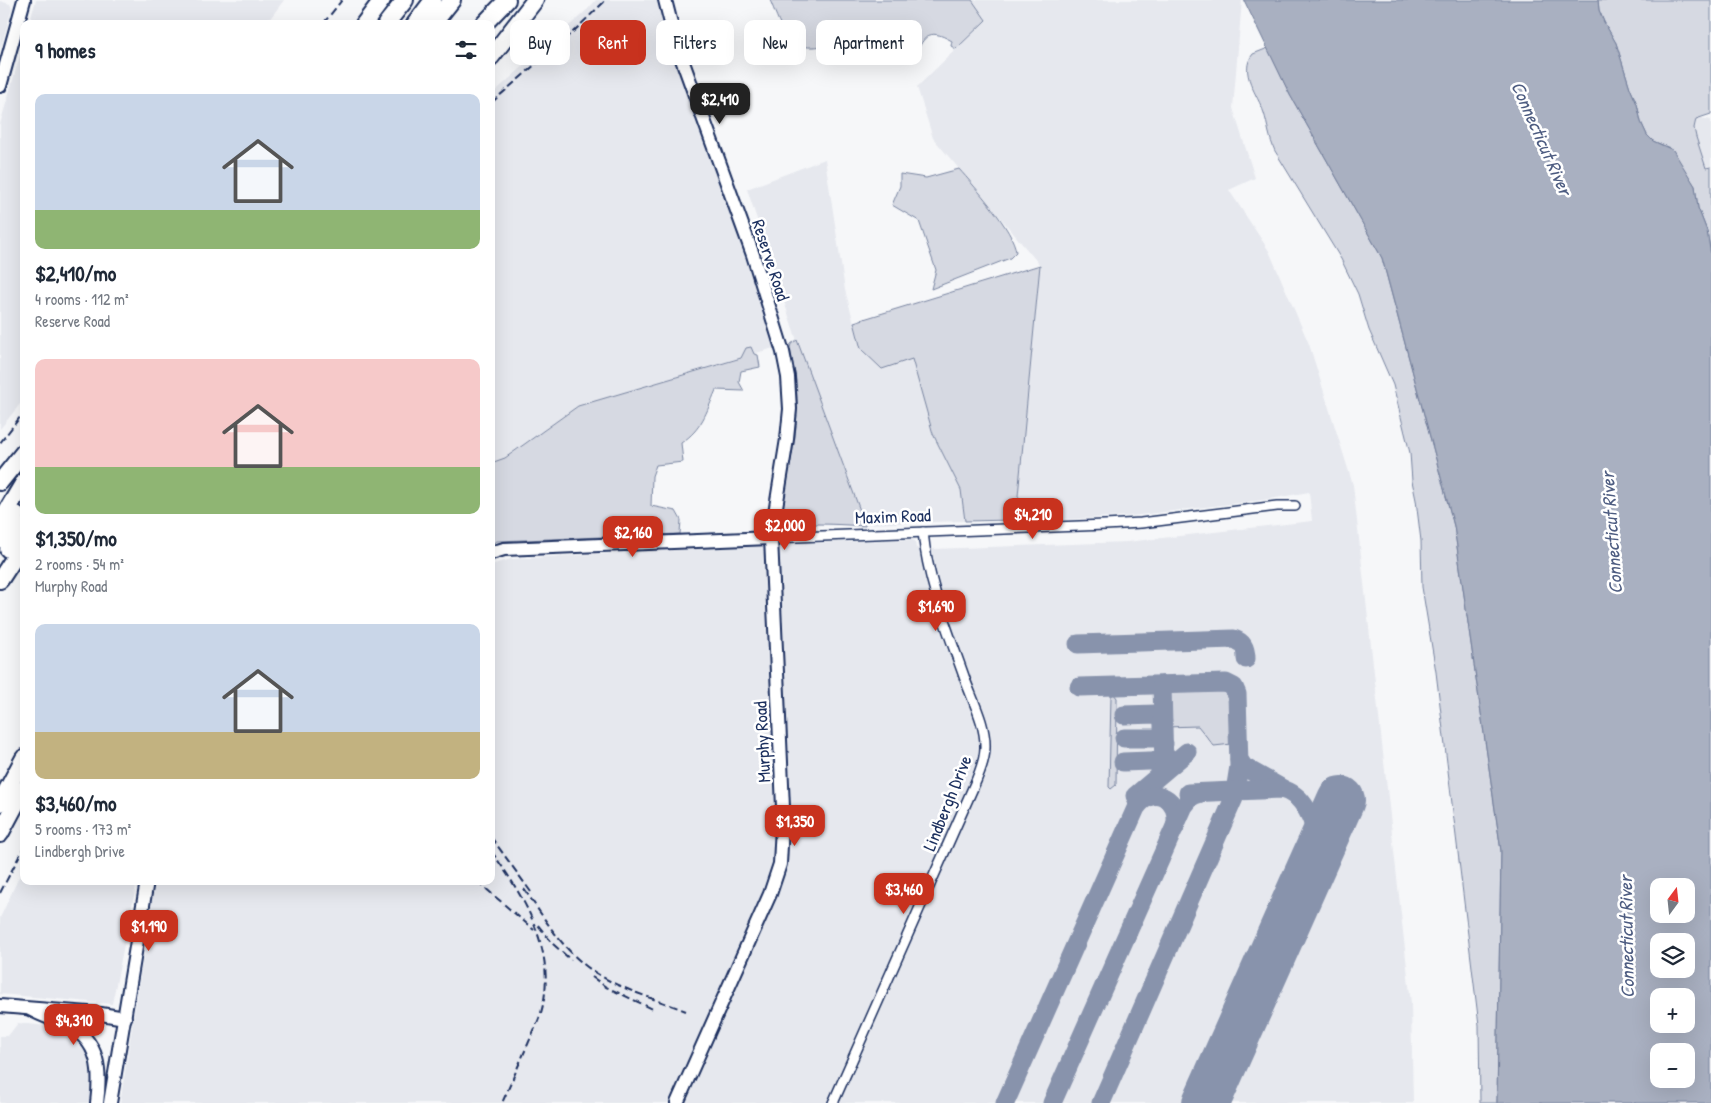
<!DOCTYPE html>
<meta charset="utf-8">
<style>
body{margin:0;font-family:"Patrick Hand",sans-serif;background:#f6f6f7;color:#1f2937;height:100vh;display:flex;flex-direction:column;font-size:19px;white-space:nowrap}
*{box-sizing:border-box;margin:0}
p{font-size:16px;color:#747a83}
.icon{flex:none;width:28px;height:28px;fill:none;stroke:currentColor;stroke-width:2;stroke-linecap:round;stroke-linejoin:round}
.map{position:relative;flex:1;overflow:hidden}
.drawer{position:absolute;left:20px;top:20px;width:475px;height:865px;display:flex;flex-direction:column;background:#fff;border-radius:10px;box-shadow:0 5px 20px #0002}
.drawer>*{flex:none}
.banner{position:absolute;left:510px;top:20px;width:475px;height:45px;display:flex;gap:10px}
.needle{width:32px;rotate:15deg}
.controls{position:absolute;left:1650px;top:878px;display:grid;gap:10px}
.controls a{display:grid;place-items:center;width:45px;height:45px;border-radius:10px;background:#fff;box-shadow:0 5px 20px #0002;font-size:25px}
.price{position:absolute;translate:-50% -42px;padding:0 11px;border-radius:10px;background:#c8321e;color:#fff;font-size:16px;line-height:32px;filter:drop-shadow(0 1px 2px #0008)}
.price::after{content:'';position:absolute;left:50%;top:30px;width:15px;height:11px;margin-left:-8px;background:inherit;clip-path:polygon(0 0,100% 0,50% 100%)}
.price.active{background:#222;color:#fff}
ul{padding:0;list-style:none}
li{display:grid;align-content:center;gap:10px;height:265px;padding:0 15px}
li span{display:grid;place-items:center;height:155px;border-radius:10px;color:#555}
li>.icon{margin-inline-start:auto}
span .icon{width:90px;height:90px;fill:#fffc;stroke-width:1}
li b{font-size:21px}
h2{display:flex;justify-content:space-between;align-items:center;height:60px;padding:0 15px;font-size:21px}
.pill{padding:0 18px;border-radius:10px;background:#fff;box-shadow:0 5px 20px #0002;font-size:18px;line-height:45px}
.pill.active{background:#c8321e;color:#fff}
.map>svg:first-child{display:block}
.built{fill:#e6e8ee}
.green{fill:#d6d9e2;stroke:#7884a0}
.water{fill:#a9b0c1;stroke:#707c99;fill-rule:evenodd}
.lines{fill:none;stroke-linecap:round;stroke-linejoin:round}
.taxiway{stroke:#8893ac;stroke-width:19}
.runway{stroke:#8893ac;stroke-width:48}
.street-casing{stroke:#1b2f5e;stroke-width:12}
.secondary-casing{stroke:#1b2f5e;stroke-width:16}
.highway-casing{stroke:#1b2f5e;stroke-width:20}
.street{stroke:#fff;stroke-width:9}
.secondary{stroke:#fff;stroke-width:12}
.highway{stroke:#fff;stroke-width:16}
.rail{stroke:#1b2f5e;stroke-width:2;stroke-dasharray:8 4;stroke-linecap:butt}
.labels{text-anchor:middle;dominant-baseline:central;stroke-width:5;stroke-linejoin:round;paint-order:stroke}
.street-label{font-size:18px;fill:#1b2f5e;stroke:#fff}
.water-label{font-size:19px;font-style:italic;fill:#4d5c81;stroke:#fff}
</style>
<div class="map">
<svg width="1711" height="1103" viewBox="0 0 1711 1103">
<rect width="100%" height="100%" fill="#f6f7f9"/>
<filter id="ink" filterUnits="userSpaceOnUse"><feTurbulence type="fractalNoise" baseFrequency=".02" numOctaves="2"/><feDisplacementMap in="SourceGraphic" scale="10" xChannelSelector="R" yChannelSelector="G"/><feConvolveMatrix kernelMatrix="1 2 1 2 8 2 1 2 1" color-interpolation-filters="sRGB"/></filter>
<g filter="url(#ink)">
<!-- built -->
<g class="built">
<path d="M36,0H284L266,24H29Z"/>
<path d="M596,0H658L691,103L750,265L777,347L578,406L505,458L491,463V95L588,9Z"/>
<path d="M972,0H1242L1233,108L1255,178L1229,190L1269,251L1309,344L1353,485L1411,1003L1413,1103H120L155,881H491V565L511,559L753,545L911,539L915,541L916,548L933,549L1127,542L1312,521L1309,492L1264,500L1132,516L1040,521L1027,511L1018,496L1040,265L933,138L917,87L986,20Z"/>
<path d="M0,1L10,4L12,9L0,50Z"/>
<path d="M24,42V399L0,429V124Z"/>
<path d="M1637,104L1711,120V255L1708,247Z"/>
<path d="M825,159L845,290L861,349L912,358L933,434L961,490L965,521L865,524L801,353L747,189Z"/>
<path d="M24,866V881H137L112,1004L0,994V918Z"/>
<path d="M18,1023L57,1027L67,1030L80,1039L90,1052L95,1068L93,1103H0V1036H8Z"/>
</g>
<!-- green -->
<g class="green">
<path d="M770,0H972L986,20L956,49L951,46L952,41C926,26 925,38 912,59C894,58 884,42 867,39C858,37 849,39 840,41C831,43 822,47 813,47C786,49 779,21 770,0Z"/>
<path d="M1598,0H1711V114L1696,119L1694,128L1696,137L1706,168L1711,167V255L1707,231L1698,208L1695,186L1670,148L1653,141L1647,135L1641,122L1637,104L1630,88L1616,43L1604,22L1599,10Z"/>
<path d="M1268,48L1290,95L1382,258L1454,526L1501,851L1497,1103H1480L1479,1025L1436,672L1422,587L1421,541L1416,500L1412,481L1410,453L1393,385L1369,330L1358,294L1341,259L1275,151C1269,138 1268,126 1264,113C1258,95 1238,72 1253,54Z"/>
<path d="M959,169C974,186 1014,230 1016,252L1010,258L931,289L936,270L919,221L892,205L900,186V174L926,178Z"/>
<path d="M1040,265L1018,496L1027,511L1019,518L1013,520L965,521L961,490L933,434L912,359L882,369L861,349L854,322Z"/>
<path d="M797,340L865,524V526C849,525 833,524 817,524C809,524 801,526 794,523C787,520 784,514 782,508C789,467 801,424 796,383C795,371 792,360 790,348L791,344Z"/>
<path d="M751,347L754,354L758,355L760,367L741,371L739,382L744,391L716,390C706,413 702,429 681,443L683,462L656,465L652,476L651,506L676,511L681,520L680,534L497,541L491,544V463L505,458L578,406L741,358L746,348Z"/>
<path d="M1217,689L1226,693L1230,701L1232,744L1214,746L1198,726L1165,727L1164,698L1168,692Z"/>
<path d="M1114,694L1117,698L1116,785L1111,789L1109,787L1111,696Z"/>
</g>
<!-- water -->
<path class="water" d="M1244,0H1598L1599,10L1604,22L1616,43L1630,88L1637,104L1641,122L1647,135L1653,141L1673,150L1695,186L1698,208L1707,231L1711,255V1103H1497L1501,851L1454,526L1382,258L1290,95ZM1659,886H1686V914H1659ZM1659,941H1686V969H1659ZM1659,996H1686V1024H1659ZM1659,1051H1686V1079H1659Z"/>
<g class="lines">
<!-- taxiway -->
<g class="taxiway">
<path d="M1078,644L1234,639C1244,642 1246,649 1246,659"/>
<path d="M1079,687L1226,683L1234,687L1237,694L1239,766L1234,798L1101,1103"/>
<path d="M1124,715L1156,714L1160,716L1163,721"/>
<path d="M1124,738H1157L1161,740L1164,744"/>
<path d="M1239,760L1244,767L1283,789"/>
<path d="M1123,762L1176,760"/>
<path d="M1162,772L1164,768L1162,685"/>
<path d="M1188,793L1281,789C1304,794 1316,822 1316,843C1315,851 1313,859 1311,867"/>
<path d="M1135,796L1187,752"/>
<path d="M1005,1103L1136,808C1153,783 1182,799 1175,827"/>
<path d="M1052,1103L1184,806L1192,796L1201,793"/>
</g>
<!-- runway -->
<path class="runway" d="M1206,1103L1341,800"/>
<defs>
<g id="street">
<path d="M771,538L1105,525L1141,523L1277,506H1295"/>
<path d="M833,1103L976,781C980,771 985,760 985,748C986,726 974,703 966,682C949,633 928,584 923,532"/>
</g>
<g id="secondary">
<path d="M665,0L676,43L753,255L783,352L788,377L790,409L787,439L771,538L783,807L780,864L770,894L677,1103"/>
<path d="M0,86L24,0"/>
<path d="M491,553L504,549L771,538"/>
<path d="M0,1006L101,1014L125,1018"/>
<path d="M30,1009C42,1016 54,1019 67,1025C100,1041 101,1071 97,1103"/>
<path d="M110,1103L147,881"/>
</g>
<g id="highway">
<path d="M364,24L382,0"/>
<path d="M386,24L405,0"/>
<path d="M415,24L433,0"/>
<path d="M433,24L452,0"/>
<path d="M484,24L507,0"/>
<path d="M491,57L535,0"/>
<path d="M0,482L24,452"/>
<path d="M0,522L24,482"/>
<path d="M0,539L16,514"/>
<path d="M8,549L24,526"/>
<path d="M0,580L24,543"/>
<path d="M0,803L24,758"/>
<path d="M0,834L24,789"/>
</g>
</defs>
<!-- street casing -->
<use href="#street" class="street-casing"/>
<!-- secondary casing -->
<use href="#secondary" class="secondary-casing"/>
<!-- highway casing -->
<use href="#highway" class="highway-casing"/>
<!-- street -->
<use href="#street" class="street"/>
<!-- secondary -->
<use href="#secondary" class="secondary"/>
<!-- highway -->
<use href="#highway" class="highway"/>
<!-- rail -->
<g class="rail">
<path d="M323,24L342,0"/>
<path d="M491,103L575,30L606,0"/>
<path d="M0,443L24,412"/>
<path d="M491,837L531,892"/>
<path d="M491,851C524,896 557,951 542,1009C539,1021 533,1032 528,1044C519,1064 511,1083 502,1103"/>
<path d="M477,881L534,930"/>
<path d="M524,889C541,913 557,941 580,961C609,987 651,997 686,1011"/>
<path d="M0,893L24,847"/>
<path d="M538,925L553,944L571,960"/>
<path d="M592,977L606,987L653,1009"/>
</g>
</g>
</g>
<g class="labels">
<!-- street labels -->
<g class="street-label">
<text transform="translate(771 260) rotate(72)">Reserve Road</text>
<text transform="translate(893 516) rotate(-2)">Maxim Road</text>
<text transform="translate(762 742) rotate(-93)">Murphy Road</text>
<text transform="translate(947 803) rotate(-68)">Lindbergh Drive</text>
</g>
<!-- water labels -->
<g class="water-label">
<text transform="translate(1542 138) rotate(66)">Connecticut River</text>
<text transform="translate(1611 533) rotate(-94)">Connecticut River</text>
<text transform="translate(1626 937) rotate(-91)">Connecticut River</text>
</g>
</g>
</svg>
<div class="controls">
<a><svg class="needle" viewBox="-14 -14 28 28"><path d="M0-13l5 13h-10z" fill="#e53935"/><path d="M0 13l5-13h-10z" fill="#747a83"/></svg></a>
<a><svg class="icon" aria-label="layers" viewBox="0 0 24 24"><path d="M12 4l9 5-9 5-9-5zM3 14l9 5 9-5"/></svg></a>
<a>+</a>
<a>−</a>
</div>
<b class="price active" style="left:720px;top:125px">$2,410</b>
<b class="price" style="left:1033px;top:540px">$4,210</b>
<b class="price" style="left:785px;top:551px">$2,000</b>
<b class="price" style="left:633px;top:558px">$2,160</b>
<b class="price" style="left:936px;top:632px">$1,690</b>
<b class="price" style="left:795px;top:847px">$1,350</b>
<b class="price" style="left:904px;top:915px">$3,460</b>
<b class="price" style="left:149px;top:952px">$1,190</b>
<b class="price" style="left:74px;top:1046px">$4,310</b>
<div class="banner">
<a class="pill">Buy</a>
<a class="pill active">Rent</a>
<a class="pill">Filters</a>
<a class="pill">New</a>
<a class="pill">Apartment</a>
</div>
<section class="drawer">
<h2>9 homes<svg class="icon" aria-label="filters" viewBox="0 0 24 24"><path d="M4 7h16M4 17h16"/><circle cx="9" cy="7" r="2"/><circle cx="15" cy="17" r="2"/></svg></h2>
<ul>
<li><span style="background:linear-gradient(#c9d6e8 75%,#8fb573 0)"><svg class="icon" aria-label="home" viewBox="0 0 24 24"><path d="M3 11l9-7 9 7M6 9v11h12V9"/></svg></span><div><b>$2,410/mo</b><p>4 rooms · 112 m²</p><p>Reserve Road</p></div></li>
<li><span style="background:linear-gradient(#f6c9c9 70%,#8fb573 0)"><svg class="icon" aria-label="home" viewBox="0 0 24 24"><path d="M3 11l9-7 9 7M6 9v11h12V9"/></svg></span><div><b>$1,350/mo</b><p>2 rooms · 54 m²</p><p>Murphy Road</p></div></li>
<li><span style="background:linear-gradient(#c9d6e8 70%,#c2b280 0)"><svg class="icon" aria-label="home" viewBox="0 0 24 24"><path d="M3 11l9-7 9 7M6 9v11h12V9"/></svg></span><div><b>$3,460/mo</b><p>5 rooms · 173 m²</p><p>Lindbergh Drive</p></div></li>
</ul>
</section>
</div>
